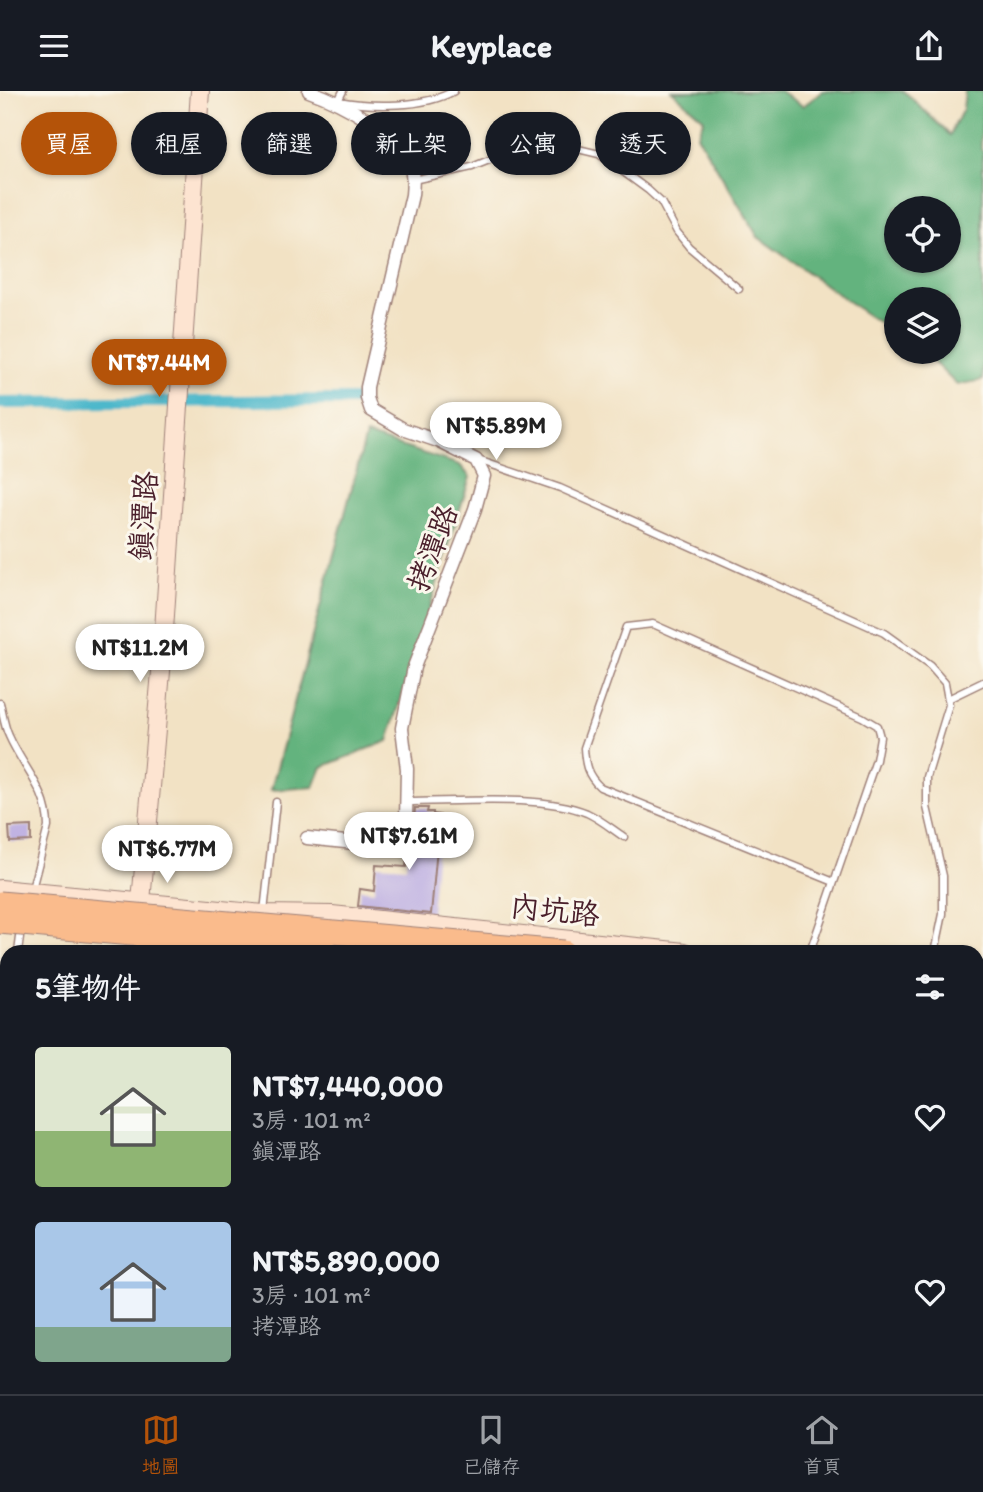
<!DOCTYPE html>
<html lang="zh-TW">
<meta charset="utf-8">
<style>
body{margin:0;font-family:Itim,"LXGW WenKai TC",sans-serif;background:#242831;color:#f1f3f6;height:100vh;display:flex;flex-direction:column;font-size:26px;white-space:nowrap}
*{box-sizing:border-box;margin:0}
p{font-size:23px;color:#9ea1a6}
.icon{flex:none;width:38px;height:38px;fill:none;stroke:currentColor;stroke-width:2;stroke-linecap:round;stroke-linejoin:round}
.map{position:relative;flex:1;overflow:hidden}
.panel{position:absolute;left:0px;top:854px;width:984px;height:450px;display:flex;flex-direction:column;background:#171b24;border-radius:21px 21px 0 0;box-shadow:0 2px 5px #0004}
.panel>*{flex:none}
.guide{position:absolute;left:21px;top:21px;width:942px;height:63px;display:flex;gap:14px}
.tools{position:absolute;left:884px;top:105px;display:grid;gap:14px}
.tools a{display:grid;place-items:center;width:77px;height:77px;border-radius:50%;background:#171b24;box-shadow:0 2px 5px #0004;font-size:35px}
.price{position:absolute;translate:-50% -60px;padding:0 16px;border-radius:24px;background:#fff;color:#222;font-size:23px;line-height:46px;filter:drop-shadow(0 2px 4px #0008)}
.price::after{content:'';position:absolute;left:50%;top:42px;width:21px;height:16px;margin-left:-10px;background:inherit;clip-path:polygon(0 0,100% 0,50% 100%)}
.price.selected{background:#b45309;color:#fff}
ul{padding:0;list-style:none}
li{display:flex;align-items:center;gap:21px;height:175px;padding:0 35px}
li span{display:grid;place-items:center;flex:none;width:196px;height:140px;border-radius:7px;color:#555}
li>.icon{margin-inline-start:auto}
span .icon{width:84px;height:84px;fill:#fffc;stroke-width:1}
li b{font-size:30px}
h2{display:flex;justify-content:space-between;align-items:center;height:84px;padding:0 35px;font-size:30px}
.tag{padding:0 24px;border-radius:32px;background:#171b24;box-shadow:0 2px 5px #0004;font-size:24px;line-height:63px}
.tag.selected{background:#b45309;color:#fff}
header{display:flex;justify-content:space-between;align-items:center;height:91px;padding:0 35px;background:#171b24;font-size:32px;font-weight:800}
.menu{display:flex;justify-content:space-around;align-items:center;height:98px;border-top:2px solid #363941;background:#171b24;font-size:19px;color:#9ea1a6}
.menu a{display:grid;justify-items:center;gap:4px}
.menu .selected{color:#b45309}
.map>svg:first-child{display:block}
.green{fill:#7ad195;stroke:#627860;stroke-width:2}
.forest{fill:#63b37e;stroke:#566954;stroke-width:2;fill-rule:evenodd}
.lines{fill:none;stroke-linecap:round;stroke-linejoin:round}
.canal{stroke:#4eb8cb;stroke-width:12}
.building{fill:#b9aae1}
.lane-casing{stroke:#9e8078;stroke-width:9}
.street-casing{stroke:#9e8078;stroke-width:15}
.secondary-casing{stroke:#9e8078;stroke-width:20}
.highway-casing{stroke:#9e8078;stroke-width:25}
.lane{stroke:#fff;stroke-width:6}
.street{stroke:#fff;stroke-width:12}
.secondary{stroke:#fde4d1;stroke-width:18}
.highway{stroke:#fabb8c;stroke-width:23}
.highway-bridge-casing{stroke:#9e8078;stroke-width:25;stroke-linecap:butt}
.highway-bridge{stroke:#fabb8c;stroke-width:23}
.labels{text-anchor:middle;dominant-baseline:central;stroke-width:6;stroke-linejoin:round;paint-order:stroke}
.street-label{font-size:30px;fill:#4a1f2b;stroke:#fbf7ec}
</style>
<header><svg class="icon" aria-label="menu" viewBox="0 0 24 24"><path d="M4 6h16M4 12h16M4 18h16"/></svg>Keyplace<svg class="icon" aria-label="share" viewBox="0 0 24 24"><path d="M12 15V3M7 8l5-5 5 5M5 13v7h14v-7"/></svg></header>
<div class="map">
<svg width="983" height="1303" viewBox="0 0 983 1303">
<rect width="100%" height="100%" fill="#fbf7ec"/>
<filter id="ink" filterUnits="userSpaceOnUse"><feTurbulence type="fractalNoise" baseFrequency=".0143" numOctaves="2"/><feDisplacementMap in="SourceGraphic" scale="14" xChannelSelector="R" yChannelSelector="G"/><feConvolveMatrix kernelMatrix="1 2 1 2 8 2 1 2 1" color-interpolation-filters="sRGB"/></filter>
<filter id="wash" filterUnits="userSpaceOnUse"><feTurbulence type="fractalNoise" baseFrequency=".00686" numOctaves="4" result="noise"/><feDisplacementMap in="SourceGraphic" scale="28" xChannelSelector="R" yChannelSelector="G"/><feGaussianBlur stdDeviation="1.57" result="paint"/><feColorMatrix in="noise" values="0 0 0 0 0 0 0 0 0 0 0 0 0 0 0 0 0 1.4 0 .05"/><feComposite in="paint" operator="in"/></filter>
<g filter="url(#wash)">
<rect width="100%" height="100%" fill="#f2e2c4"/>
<!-- green -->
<path class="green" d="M386,1297H696L695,1303H386Z"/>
<!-- forest -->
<g class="forest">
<path d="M672,0H780L803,15L823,0H901L906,2L950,44L963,18L965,0H983L981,58L983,60V289L957,294L923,261H948V208H896V242L866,223L758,146L697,44L704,28ZM896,117H948V170H896Z"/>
<path d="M366,344L460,374L470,386L388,650L322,676L314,696L271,699Z"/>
<path d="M0,979L7,988V1297H110L111,1303H0V1051L3,1046L0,1040Z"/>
<path d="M976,1162L980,1165L983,1164V1199L977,1194Z"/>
<path d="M977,1229L983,1241V1303H692L689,1297H976Z"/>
</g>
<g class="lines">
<!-- canal -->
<path class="canal" d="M0,312L357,309"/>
</g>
<g id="blocks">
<!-- building -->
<g class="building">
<path d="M415,717H428L427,721H433V723L440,724L431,823L358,815L360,798L374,800L376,774L406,776L408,756L414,732Z"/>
<path d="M31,735V750L10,751L9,736Z"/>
</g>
</g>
</g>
<g filter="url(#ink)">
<use href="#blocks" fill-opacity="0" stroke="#9e8078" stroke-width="2"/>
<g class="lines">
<defs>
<g id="lane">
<path d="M343,0L338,10C372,16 423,17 454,0"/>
<path d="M413,89L472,76L514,59L541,54L557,53L599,63L648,99L661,111L677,141L689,156L739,198"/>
<path d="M478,369L560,397L801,505L884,542L930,575L945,592L949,614L927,686V716L943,785V823L935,861"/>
<path d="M948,608L983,591"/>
<path d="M0,612C3,623 4,635 9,645C23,677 48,699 48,736L32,798"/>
<path d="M407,711C457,711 542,703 587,722C600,728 612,738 624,746"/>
<path d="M264,821L276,711"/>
<path d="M18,861L21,839"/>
<path d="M810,861L876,669L880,646L877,635L862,626L653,533L626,536L584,657C585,674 587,684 600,696L834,791"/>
</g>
<g id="street">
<path d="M307,747L383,755L399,754L406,730L407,678L402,637L414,576L475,418L484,385L476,369L438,350L403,338L371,319L367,307V296L412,104C413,94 414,82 409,72C392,38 343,12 309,0"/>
<path d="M976,1223L983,1230"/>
</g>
<g id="secondary">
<path d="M0,798L264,823L332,824L685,861"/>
<path d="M139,834L162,569L200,0"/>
<path d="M265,1303L268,1297"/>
</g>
<g id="highway">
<path d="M976,902H983"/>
<path d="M976,925H983"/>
</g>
</defs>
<!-- lane casing -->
<use href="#lane" class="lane-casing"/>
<!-- street casing -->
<use href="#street" class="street-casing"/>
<!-- secondary casing -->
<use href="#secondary" class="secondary-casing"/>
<!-- highway casing -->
<use href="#highway" class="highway-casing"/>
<!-- lane -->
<use href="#lane" class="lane"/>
<!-- street -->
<use href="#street" class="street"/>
<!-- secondary -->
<use href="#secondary" class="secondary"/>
<!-- highway -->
<use href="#highway" class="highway"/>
<defs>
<g id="highway-bridge">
<path d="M0,812L563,861"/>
<path d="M0,831L326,861"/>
</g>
</defs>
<!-- highway-bridge casing -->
<use href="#highway-bridge" class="highway-bridge-casing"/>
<!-- highway-bridge -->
<use href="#highway-bridge" class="highway-bridge"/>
</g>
</g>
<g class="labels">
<!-- street labels -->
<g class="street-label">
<text transform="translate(143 425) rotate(-86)">鎮潭路</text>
<text transform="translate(432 457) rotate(-69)">拷潭路</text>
<text transform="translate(555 819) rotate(6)">內坑路</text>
</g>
</g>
</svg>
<div class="tools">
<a><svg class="icon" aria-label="locate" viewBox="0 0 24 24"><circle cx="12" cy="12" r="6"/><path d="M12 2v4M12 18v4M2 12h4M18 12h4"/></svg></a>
<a><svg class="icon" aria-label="layers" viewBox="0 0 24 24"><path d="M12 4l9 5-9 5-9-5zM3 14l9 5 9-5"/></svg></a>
</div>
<b class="price selected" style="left:159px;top:308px">NT$7.44M</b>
<b class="price" style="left:496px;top:371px">NT$5.89M</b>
<b class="price" style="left:140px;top:593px">NT$11.2M</b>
<b class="price" style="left:409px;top:781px">NT$7.61M</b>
<b class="price" style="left:167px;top:794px">NT$6.77M</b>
<div class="guide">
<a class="tag selected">買屋</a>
<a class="tag">租屋</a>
<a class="tag">篩選</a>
<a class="tag">新上架</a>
<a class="tag">公寓</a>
<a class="tag">透天</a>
</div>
<section class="panel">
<h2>5筆物件<svg class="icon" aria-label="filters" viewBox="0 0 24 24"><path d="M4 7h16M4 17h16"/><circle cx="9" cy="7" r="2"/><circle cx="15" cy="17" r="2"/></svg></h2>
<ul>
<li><span style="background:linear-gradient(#dfe7d0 60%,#8fb573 0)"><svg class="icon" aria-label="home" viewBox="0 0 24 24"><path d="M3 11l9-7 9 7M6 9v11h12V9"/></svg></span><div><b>NT$7,440,000</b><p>3房 · 101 m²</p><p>鎮潭路</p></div><svg class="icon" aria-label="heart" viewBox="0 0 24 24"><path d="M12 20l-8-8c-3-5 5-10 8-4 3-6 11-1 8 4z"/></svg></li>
<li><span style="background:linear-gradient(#a9c7e8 75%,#7fa58c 0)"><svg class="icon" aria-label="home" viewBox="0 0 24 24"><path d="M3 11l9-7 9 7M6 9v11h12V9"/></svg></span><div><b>NT$5,890,000</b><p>3房 · 101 m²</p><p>拷潭路</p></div><svg class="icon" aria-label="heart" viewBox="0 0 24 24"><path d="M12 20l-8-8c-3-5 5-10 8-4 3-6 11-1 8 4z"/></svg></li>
</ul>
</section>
</div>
<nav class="menu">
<a class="selected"><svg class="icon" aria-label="map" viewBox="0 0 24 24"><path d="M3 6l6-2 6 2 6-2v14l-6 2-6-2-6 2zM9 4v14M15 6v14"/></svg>地圖</a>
<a><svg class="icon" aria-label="saved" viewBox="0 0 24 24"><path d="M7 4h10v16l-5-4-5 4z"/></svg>已儲存</a>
<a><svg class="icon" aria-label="home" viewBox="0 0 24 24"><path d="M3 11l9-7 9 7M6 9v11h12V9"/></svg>首頁</a>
</nav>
